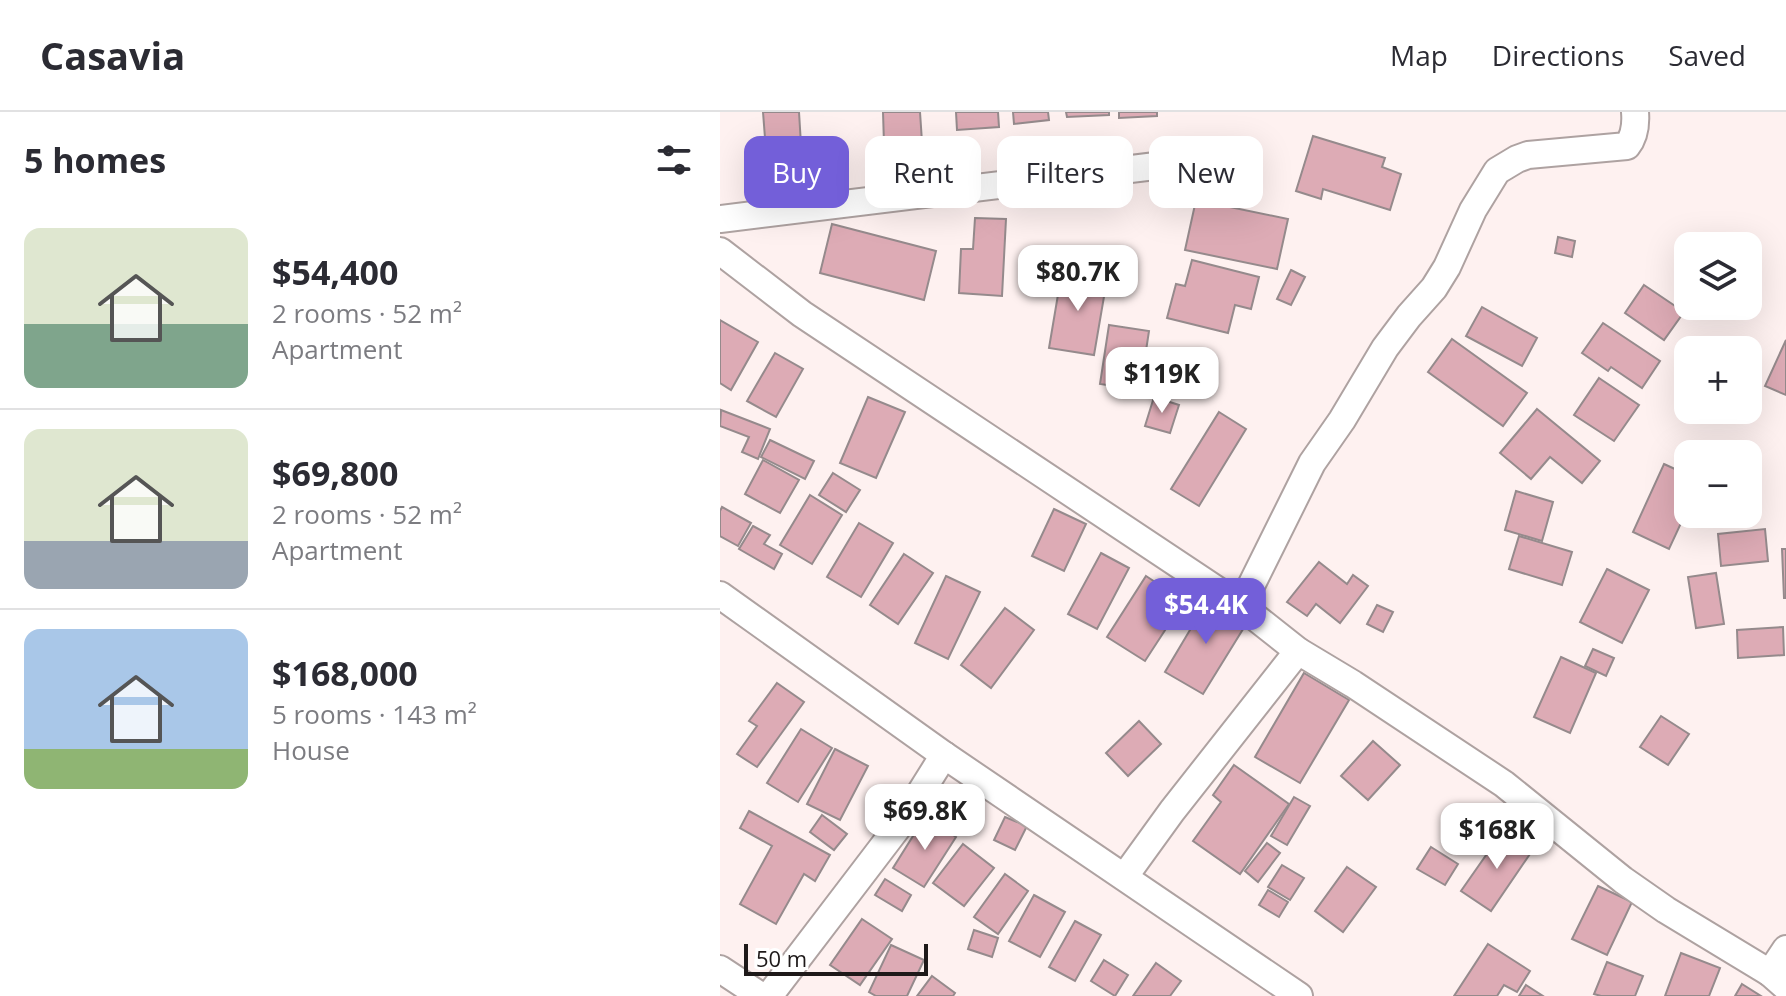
<!DOCTYPE html>
<meta charset="utf-8">
<style>
body{margin:0;font-family:"Open Sans",sans-serif;background:#f2f2f3;color:#2b2b33;height:100vh;display:flex;flex-direction:column;font-size:30px;white-space:nowrap}
*{box-sizing:border-box;margin:0}
p{font-size:26px;color:#7c7c81}
.icon{flex:none;width:44px;height:44px;fill:none;stroke:currentColor;stroke-width:2;stroke-linecap:round;stroke-linejoin:round}
.map{position:relative;flex:1;overflow:hidden}
.drawer{display:flex;flex-direction:column;background:#fff;width:720px}
.drawer>*{flex:none}
.hud{position:absolute;left:24px;top:24px;width:760px;height:72px;display:flex;gap:16px}
.controls{position:absolute;left:954px;top:120px;display:grid;gap:16px}
.controls a{display:grid;place-items:center;width:88px;height:88px;border-radius:16px;background:#fff;box-shadow:0 8px 32px #0002;font-size:40px}
.scale{position:absolute;left:24px;bottom:20px;width:184px;box-sizing:border-box;padding-left:8px;border:4px solid #1e1919;border-top:0;font-size:22px;line-height:28px;white-space:nowrap;color:#1e1919;-webkit-text-stroke:6px #fff;paint-order:stroke}
.price{position:absolute;translate:-50% -68px;padding:0 18px;border-radius:16px;background:#fff;color:#222;font-size:26px;line-height:52px;filter:drop-shadow(0 2px 4px #0008)}
.price::after{content:'';position:absolute;left:50%;top:48px;width:24px;height:18px;margin-left:-12px;background:inherit;clip-path:polygon(0 0,100% 0,50% 100%)}
.price.current{background:#735fd9;color:#fff}
ul{padding:0;list-style:none}
li{display:flex;align-items:center;gap:24px;height:200px;padding:0 24px}
li+li{border-top:2px solid #e1e1e2}
li span{display:grid;place-items:center;flex:none;width:224px;height:160px;border-radius:16px;color:#555}
li>.icon{margin-inline-start:auto}
span .icon{width:96px;height:96px;fill:#fffc;stroke-width:1}
li b{font-size:34px}
h2{display:flex;justify-content:space-between;align-items:center;height:96px;padding:0 24px;font-size:34px}
.tag{padding:0 28px;border-radius:16px;background:#fff;box-shadow:0 8px 32px #0002;font-size:28px;line-height:72px}
.tag.current{background:#735fd9;color:#fff}
header{display:flex;align-items:center;gap:48px;box-sizing:border-box;height:112px;padding:0 40px;background:#fff;border-bottom:2px solid #e1e1e2}
header strong{font-size:38px}
nav{display:flex;gap:44px;margin-inline-start:auto;font-size:28px}
main{display:flex;flex:1;min-height:0}
.map>svg:first-child{display:block}
.building{fill:#ddabb5;stroke:#958a8c;stroke-width:2}
.lines{fill:none;stroke-linecap:round;stroke-linejoin:round}
.street-casing{stroke:#aea2a1;stroke-width:30}
.street{stroke:#fff;stroke-width:26}
</style>
<header>
<strong>Casavia</strong>
<nav><a>Map</a><a>Directions</a><a>Saved</a></nav>
</header>
<main>
<section class="drawer">
<h2>5 homes<svg class="icon" aria-label="filters" viewBox="0 0 24 24"><path d="M4 7h16M4 17h16"/><circle cx="9" cy="7" r="2"/><circle cx="15" cy="17" r="2"/></svg></h2>
<ul>
<li><span style="background:linear-gradient(#dfe7d0 60%,#7fa58c 0)"><svg class="icon" aria-label="home" viewBox="0 0 24 24"><path d="M3 11l9-7 9 7M6 9v11h12V9"/></svg></span><div><b>$54,400</b><p>2 rooms · 52 m²</p><p>Apartment</p></div></li>
<li><span style="background:linear-gradient(#dfe7d0 70%,#9aa5b1 0)"><svg class="icon" aria-label="home" viewBox="0 0 24 24"><path d="M3 11l9-7 9 7M6 9v11h12V9"/></svg></span><div><b>$69,800</b><p>2 rooms · 52 m²</p><p>Apartment</p></div></li>
<li><span style="background:linear-gradient(#a9c7e8 75%,#8fb573 0)"><svg class="icon" aria-label="home" viewBox="0 0 24 24"><path d="M3 11l9-7 9 7M6 9v11h12V9"/></svg></span><div><b>$168,000</b><p>5 rooms · 143 m²</p><p>House</p></div></li>
</ul>
</section>
<div class="map">
<svg width="1066" height="884" viewBox="0 0 1066 884">
<rect width="100%" height="100%" fill="#fef1f0"/>
<!-- building -->
<g class="building">
<path d="M43,0H79L82,49L47,52Z"/>
<path d="M163,0H200L202,30L164,32Z"/>
<path d="M236,0H278L279,15L237,18Z"/>
<path d="M293,0H328L329,8L294,12Z"/>
<path d="M346,0H389V3L347,5Z"/>
<path d="M399,0H437V4L399,6Z"/>
<path d="M593,24L665,46L662,55L681,62L670,98L603,77L601,87L576,79Z"/>
<path d="M476,88L568,107L557,157L465,138Z"/>
<path d="M255,106L286,107L282,184L239,181L241,137H253Z"/>
<path d="M112,112L216,139L204,188L100,161Z"/>
<path d="M838,125L855,129L852,145L835,141Z"/>
<path d="M472,148L539,165L531,197L515,193L508,221L447,206L456,172L465,174Z"/>
<path d="M571,158L585,165L571,193L557,187Z"/>
<path d="M342,159L387,167L374,243L329,236Z"/>
<path d="M924,173L964,200L944,228L905,201Z"/>
<path d="M762,195L817,226L802,254L746,224Z"/>
<path d="M0,208L38,230L11,278L0,271Z"/>
<path d="M883,211L940,249L922,276L891,255L888,259L862,241Z"/>
<path d="M389,213L429,219L420,278L380,272Z"/>
<path d="M732,227L807,281L783,314L708,260Z"/>
<path d="M1066,228V283L1045,274Z"/>
<path d="M55,241L83,257L56,305L27,289Z"/>
<path d="M879,266L919,293L894,329L854,303Z"/>
<path d="M148,285L185,300L156,366L120,351Z"/>
<path d="M434,285L459,293L450,321L425,314Z"/>
<path d="M817,297L880,349L862,371L830,345L811,367L780,341Z"/>
<path d="M1,298L50,317L38,347L22,340L29,325L0,314Z"/>
<path d="M499,300L526,317L479,394L451,377Z"/>
<path d="M50,328L94,349L85,367L41,345Z"/>
<path d="M43,348L79,368L60,401L25,382Z"/>
<path d="M944,352L968,363V396L949,437L913,420Z"/>
<path d="M113,361L140,378L126,400L99,383Z"/>
<path d="M796,379L833,390L822,429L785,418Z"/>
<path d="M90,383L122,403L92,452L60,433Z"/>
<path d="M2,395L31,411L18,434L0,424V399Z"/>
<path d="M334,397L366,412L344,459L312,444Z"/>
<path d="M139,411L173,431L141,485L107,465Z"/>
<path d="M33,414L50,423L44,432L62,442L54,457L19,437Z"/>
<path d="M1045,417L1048,449L1001,454L998,422Z"/>
<path d="M799,424L852,440L842,473L789,457Z"/>
<path d="M1062,437H1066V486H1064Z"/>
<path d="M381,441L409,456L377,517L348,502Z"/>
<path d="M184,442L213,461L178,512L150,493Z"/>
<path d="M599,450L627,472L633,463L648,474L620,511L596,492L587,504L567,490Z"/>
<path d="M887,457L929,478L902,531L860,510Z"/>
<path d="M996,461L1004,512L976,516L968,465Z"/>
<path d="M226,464L260,480L228,547L195,531Z"/>
<path d="M426,464L464,489L425,549L387,525Z"/>
<path d="M489,486L528,509L483,582L445,560Z"/>
<path d="M657,493L673,500L663,520L647,512Z"/>
<path d="M285,496L314,518L271,576L241,553Z"/>
<path d="M1063,515L1064,543L1018,546L1017,518Z"/>
<path d="M873,537L894,546L886,564L865,554Z"/>
<path d="M841,545L876,561L850,621L814,605Z"/>
<path d="M584,561L629,588L580,671L535,645Z"/>
<path d="M57,571L84,590L37,655L17,642L37,614L29,609Z"/>
<path d="M941,604L969,622L948,653L920,635Z"/>
<path d="M419,609L441,632L408,664L386,641Z"/>
<path d="M81,617L112,636L78,690L47,671Z"/>
<path d="M653,629L680,653L648,688L621,664Z"/>
<path d="M115,637L148,654L120,708L87,692Z"/>
<path d="M514,653L569,692L520,762L473,729L501,690L493,683Z"/>
<path d="M574,685L590,694L567,733L551,724Z"/>
<path d="M29,699L110,743L95,769L84,762L56,812L20,792L52,734L20,716Z"/>
<path d="M102,703L127,722L114,738L90,720Z"/>
<path d="M205,705L236,725L204,775L173,756Z"/>
<path d="M285,705L307,714L295,738L274,728Z"/>
<path d="M783,719L812,739L771,799L741,779Z"/>
<path d="M547,731L560,741L538,770L525,759Z"/>
<path d="M243,732L274,756L244,794L213,771Z"/>
<path d="M711,735L738,752L725,773L697,757Z"/>
<path d="M562,753L584,766L570,788L548,775Z"/>
<path d="M627,755L656,775L623,820L595,799Z"/>
<path d="M285,762L308,779L278,822L254,805Z"/>
<path d="M165,767L191,783L182,799L155,783Z"/>
<path d="M878,774L912,790L887,843L852,827Z"/>
<path d="M548,778L568,790L559,805L539,793Z"/>
<path d="M314,783L345,800L320,845L289,829Z"/>
<path d="M142,807L172,827L140,873L110,853Z"/>
<path d="M355,809L381,823L355,869L329,855Z"/>
<path d="M254,818L278,826L272,845L248,837Z"/>
<path d="M768,832L810,859L797,880L784,873L777,884H734Z"/>
<path d="M171,833L204,848L187,884H156L149,880Z"/>
<path d="M961,841L1000,856L989,884H945Z"/>
<path d="M384,848L408,863L395,884L371,869Z"/>
<path d="M887,850L923,864L915,884H881L874,882Z"/>
<path d="M436,851L461,869L450,884H413Z"/>
<path d="M212,864L235,881L233,884H197Z"/>
<path d="M1022,872L1041,884H1015Z"/>
<path d="M806,873L823,884H799Z"/>
</g>
<g class="lines">
<defs>
<g id="street">
<path d="M0,107L526,43"/>
<path d="M0,139L82,202L521,494L578,539L633,572L784,672L903,768L946,798L1050,861L1066,875"/>
<path d="M0,483L224,643L579,884"/>
<path d="M521,494L592,351L622,308L665,236L689,204L714,176L727,155L753,98L777,59L797,47L808,43L907,34C915,24 916,12 915,0"/>
<path d="M405,764L452,699L578,539"/>
<path d="M0,857L41,884"/>
<path d="M1050,861L1066,837"/>
<path d="M49,884L184,707L224,643"/>
</g>
</defs>
<!-- street casing -->
<use href="#street" class="street-casing"/>
<!-- street -->
<use href="#street" class="street"/>
</g>
</svg>
<div class="controls">
<a><svg class="icon" aria-label="layers" viewBox="0 0 24 24"><path d="M12 4l9 5-9 5-9-5zM3 14l9 5 9-5"/></svg></a>
<a>+</a>
<a>−</a>
</div>
<div class="scale">50 m</div>
<b class="price" style="left:358px;top:201px">$80.7K</b>
<b class="price" style="left:442px;top:303px">$119K</b>
<b class="price current" style="left:486px;top:534px">$54.4K</b>
<b class="price" style="left:205px;top:740px">$69.8K</b>
<b class="price" style="left:777px;top:759px">$168K</b>
<div class="hud">
<a class="tag current">Buy</a>
<a class="tag">Rent</a>
<a class="tag">Filters</a>
<a class="tag">New</a>
</div>
</div>
</main>
